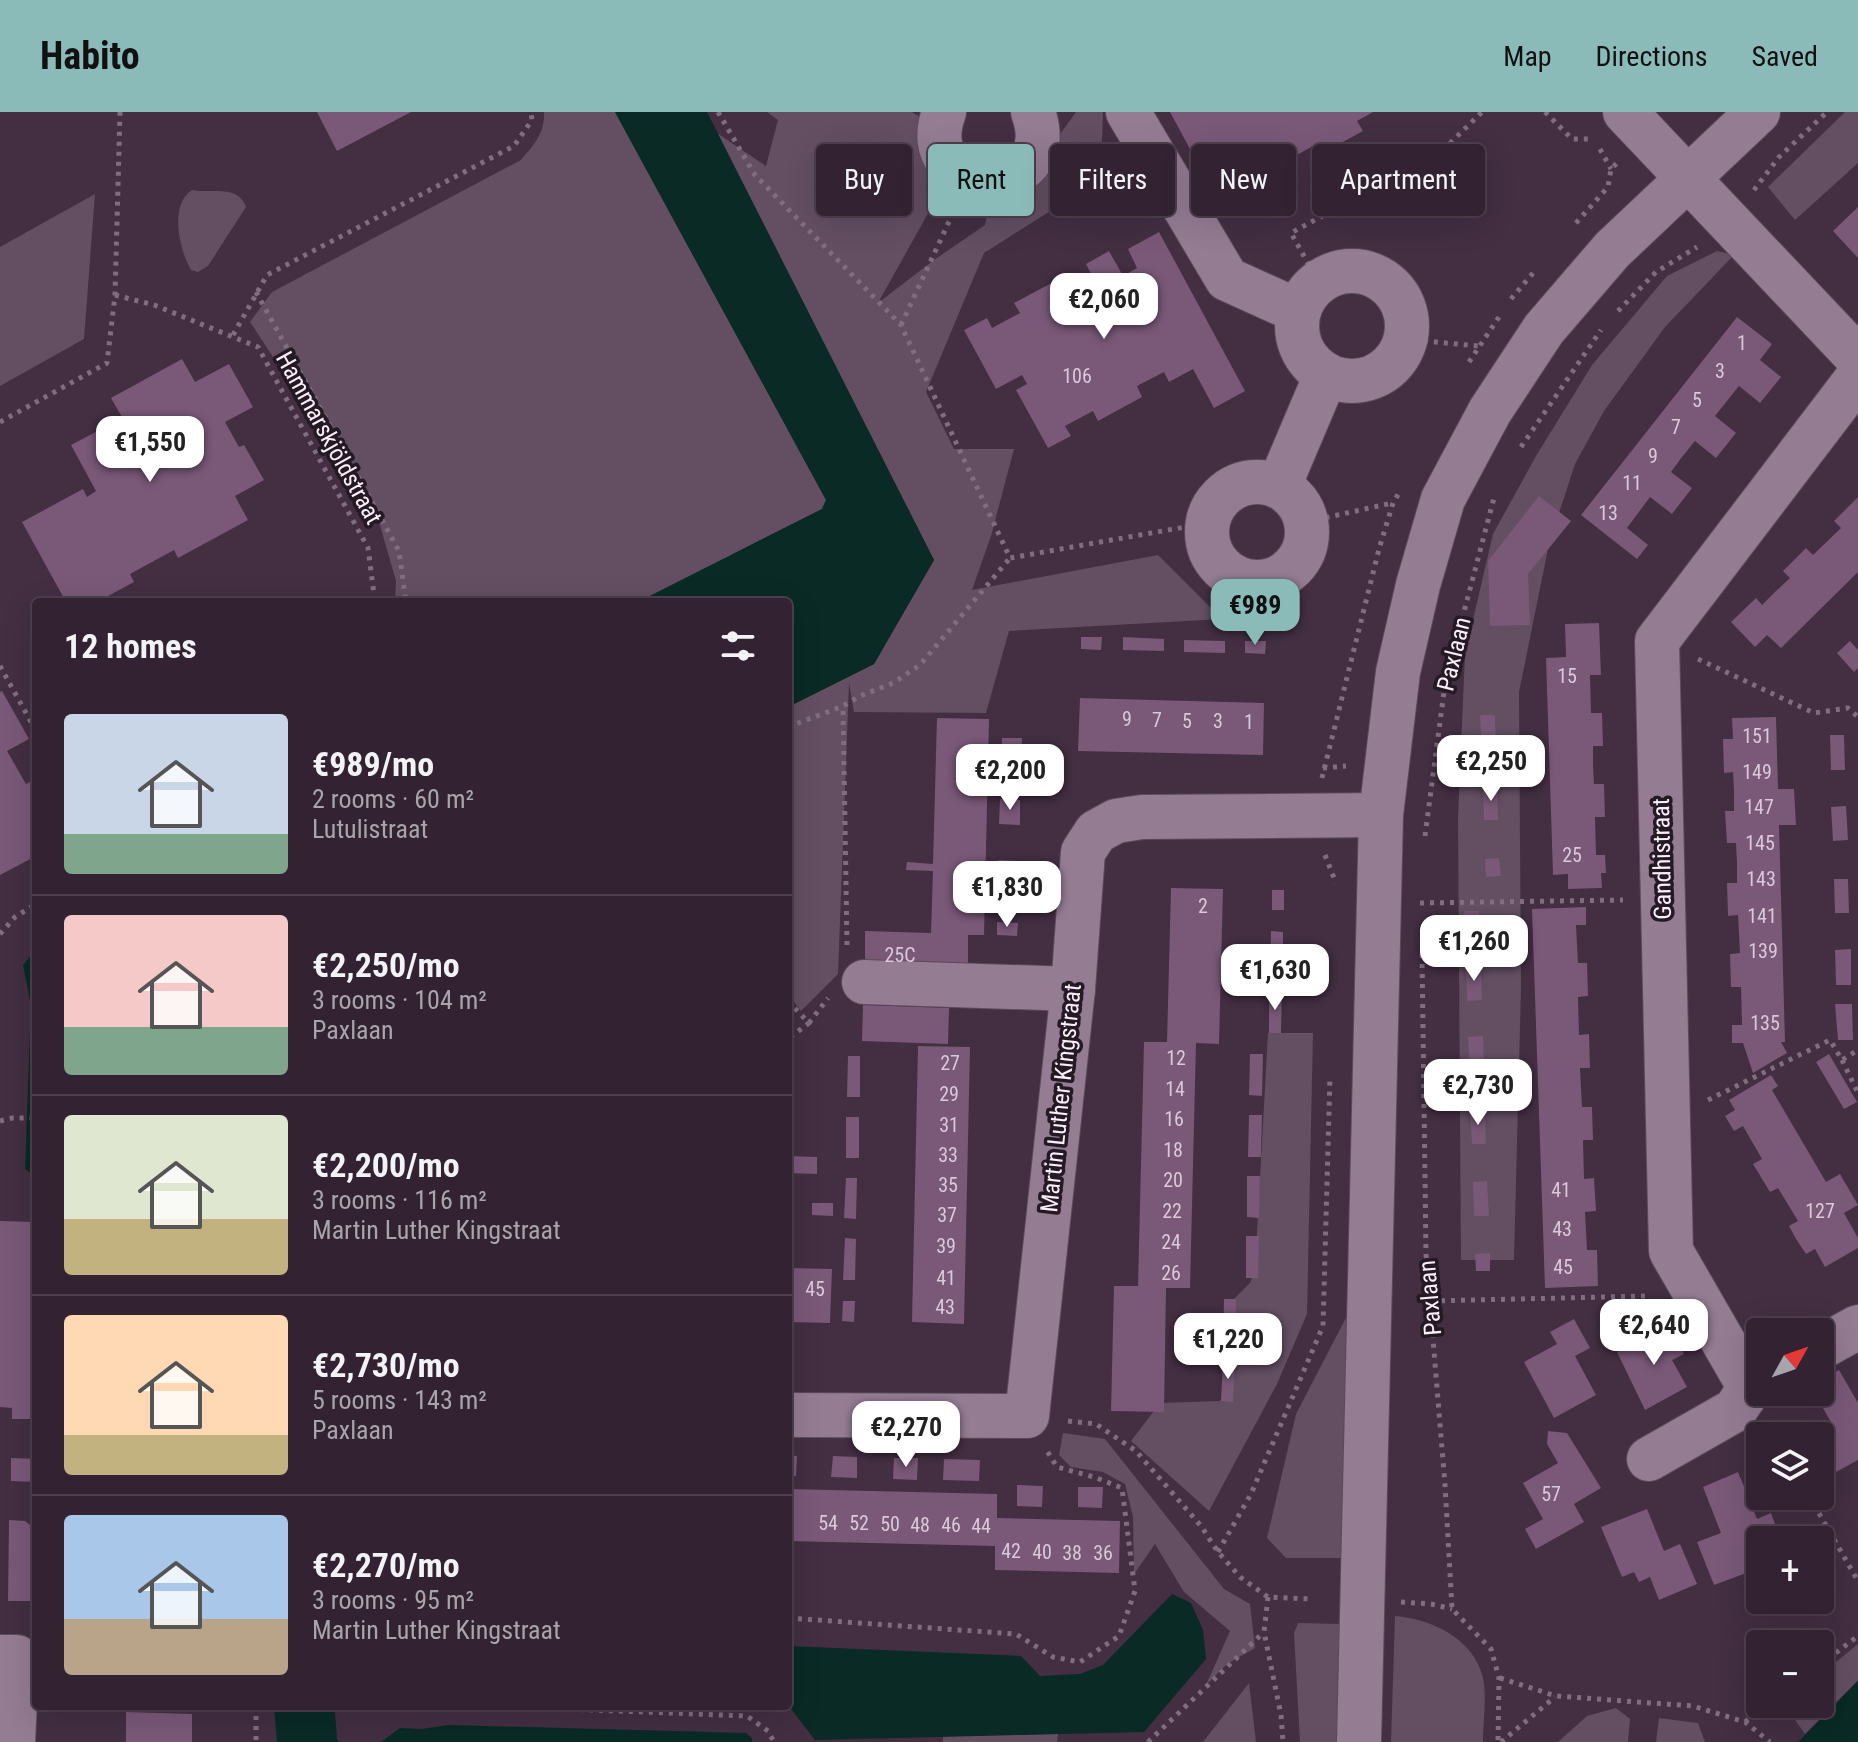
<!DOCTYPE html>
<meta charset="utf-8">
<style>
body{margin:0;font-family:"Roboto Condensed",sans-serif;background:#3a2a3a;color:#f1f3f6;height:100vh;display:flex;flex-direction:column;font-size:30px;white-space:nowrap}
*{box-sizing:border-box;margin:0}
p{font-size:26px;color:#a8a4ac}
.icon{flex:none;width:44px;height:44px;fill:none;stroke:currentColor;stroke-width:2;stroke-linecap:round;stroke-linejoin:round}
.map{position:relative;flex:1;overflow:hidden}
.sheet{position:absolute;left:32px;top:486px;width:760px;height:1112px;display:flex;flex-direction:column;background:#322232;border-radius:8px;box-shadow:0 8px 32px #0002,0 0 0 2px #4d3f4d}
.sheet>*{flex:none}
.guide{position:absolute;left:816px;top:32px;width:760px;height:72px;display:flex;gap:16px}
.needle{width:52px;rotate:50deg}
.tools{position:absolute;left:1746px;top:1206px;display:grid;gap:16px}
.tools a{display:grid;place-items:center;width:88px;height:88px;border-radius:8px;background:#322232;box-shadow:0 8px 32px #0002,0 0 0 2px #4d3f4d;font-size:40px}
.price{position:absolute;translate:-50% -68px;padding:0 18px;border-radius:16px;background:#fff;color:#222;font-size:26px;line-height:52px;filter:drop-shadow(0 2px 4px #0008)}
.price::after{content:'';position:absolute;left:50%;top:48px;width:24px;height:18px;margin-left:-12px;background:inherit;clip-path:polygon(0 0,100% 0,50% 100%)}
.price.selected{background:#8bbbb9;color:#111}
ul{padding:0;list-style:none}
li{display:flex;align-items:center;gap:24px;height:200px;padding:0 32px}
li+li{border-top:2px solid #4d3f4d}
li span{display:grid;place-items:center;flex:none;width:224px;height:160px;border-radius:8px;color:#555}
li>.icon{margin-inline-start:auto}
span .icon{width:96px;height:96px;fill:#fffc;stroke-width:1}
li b{font-size:34px}
h2{display:flex;justify-content:space-between;align-items:center;height:96px;padding:0 32px;font-size:34px}
.pill{padding:0 28px;border-radius:8px;background:#322232;box-shadow:0 8px 32px #0002,0 0 0 2px #4d3f4d;font-size:28px;line-height:72px}
.pill.selected{background:#8bbbb9;color:#111}
header{display:flex;align-items:center;gap:48px;box-sizing:border-box;height:112px;padding:0 40px;background:#8bbbb9;color:#111}
header strong{font-size:38px}
nav{display:flex;gap:44px;margin-inline-start:auto;font-size:28px}
.map>svg:first-child{display:block}
.green{fill:#634e62}
.water{fill:#092a25}
.building{fill:#795878}
.lines{fill:none;stroke-linecap:round;stroke-linejoin:round}
.minor-casing{stroke:#5c4a5b;stroke-width:46}
.path{stroke:#806d7f;stroke-width:5;stroke-dasharray:4 6;stroke-linecap:butt}
.minor{stroke:#947c93;stroke-width:44}
.labels{text-anchor:middle;dominant-baseline:central;stroke-width:7;stroke-linejoin:round;paint-order:stroke}
.number-label{font-size:20px;fill:#dbc8da}
.street-label{font-size:24px;fill:#fceefb;stroke:#231a23}
</style>
<header>
<strong>Habito</strong>
<nav><a>Map</a><a>Directions</a><a>Saved</a></nav>
</header>
<div class="map">
<svg width="1858" height="1630" viewBox="0 0 1858 1630">
<rect width="100%" height="100%" fill="#432e42"/>
<!-- green -->
<g class="green">
<path d="M544,0H615L826,388L822,397L638,490H395L396,469L377,403L250,210L272,180L521,48C534,33 545,21 544,0Z"/>
<path d="M767,0H912L956,28L936,87L878,191L934,148L985,113L998,42L1022,24L1058,25L1076,0H1103L1102,29L1066,89L984,141L926,280L954,337H1014L991,424L972,478L1158,443L1222,507L1009,519L986,601L854,600L849,571L838,862L801,899L788,882V595L874,552L934,448L717,21L766,54L778,8Z"/>
<path d="M1845,0H1858V51L1795,108L1768,75Z"/>
<path d="M192,78C211,82 238,72 246,95L208,154L198,160L191,158C179,137 169,93 192,78Z"/>
<path d="M95,82L84,227L0,274V135Z"/>
<path d="M1717,139L1734,143L1665,215L1604,299L1575,352L1549,432L1519,580L1521,875L1514,1148H1461L1458,706L1465,542L1493,422L1536,344L1592,253L1667,164Z"/>
<path d="M1268,921H1313L1307,1202L1277,1272L1209,1399L1131,1329L1160,1291L1220,1289L1225,1282L1229,1192L1250,1171L1255,1157Z"/>
<path d="M1349,1200L1343,1446H1286L1267,1426L1296,1302Z"/>
<path d="M1063,1321L1105,1327L1224,1477L1250,1492L1255,1536L1227,1552L1206,1573L1230,1519L1184,1480L1155,1432L1134,1462L1133,1405L1125,1372L1103,1360L1071,1355L1059,1343Z"/>
<path d="M1395,1504C1432,1507 1474,1527 1483,1566C1487,1585 1483,1610 1483,1630H1391Z"/>
<path d="M1298,1511L1342,1512L1338,1630H1300L1294,1521Z"/>
<path d="M1858,1532V1568L1805,1622L1784,1592H1820V1563Z"/>
<path d="M1249,1571L1256,1630H1203Z"/>
<path d="M1616,1596L1630,1607L1628,1630H1558L1587,1604Z"/>
<path d="M1659,1606L1698,1611L1705,1630H1656Z"/>
<path d="M1058,1622L1057,1630H943V1624Z"/>
</g>
<!-- water -->
<g class="water">
<path d="M615,0H707L934,448L874,552L788,595V490H638L822,397L826,388Z"/>
<path d="M36,837V1065L25,1057L31,894L23,853Z"/>
<path d="M1172,1482L1191,1491L1203,1518L1206,1547L1144,1620L815,1628L788,1593V1534L1021,1544L1040,1564L1080,1562L1103,1553Z"/>
<path d="M1858,1569V1630H1798Z"/>
<path d="M274,1594H338L335,1599L337,1628L340,1630H277Z"/>
<path d="M449,1613L746,1621L752,1626V1630H381L400,1616L421,1617Z"/>
</g>
<!-- building -->
<g class="building">
<path d="M317,0H411L337,39Z"/>
<path d="M1170,0H1373L1357,9L1363,19L1319,43L1313,34L1286,49L1291,59L1267,71L1254,47L1240,55L1249,73L1218,89Z"/>
<path d="M1858,95V146L1833,119Z"/>
<path d="M1159,120L1245,279L1214,296L1193,257L1169,270L1164,260L1137,274L1142,285L1098,309L1093,299L1065,314L1071,324L1048,336L1016,278L1027,272L1022,263L996,277L964,218L987,206L992,216L1020,201L1014,191L1059,167L1064,177L1091,162L1086,152L1109,139L1123,164L1137,156L1128,137Z"/>
<path d="M1737,205L1772,232L1760,248L1781,265L1760,291L1739,274L1715,304L1736,321L1716,346L1695,329L1682,345L1671,360L1692,376L1672,402L1650,385L1627,416L1648,433L1637,447L1581,403Z"/>
<path d="M182,247L195,270L229,252L253,295L225,310L239,335L244,333L264,368L235,384L248,408L178,446L174,438L130,462L134,470L97,490H66L22,410L83,377L87,385L96,379L71,333L107,314L110,319L123,312L120,306L122,305L111,286Z"/>
<path d="M1539,384L1571,409L1528,462L1530,513L1490,514L1488,449Z"/>
<path d="M1858,385V460L1781,536L1767,523L1755,535L1731,510L1756,486L1762,493L1776,479L1790,466L1783,459L1806,436L1813,443L1841,416L1834,409Z"/>
<path d="M1599,511L1601,563H1590L1591,601H1602L1603,634H1593V653L1594,672H1604L1605,705H1595L1596,743H1605L1606,761H1601L1602,776L1568,777V762L1553,763L1546,546L1566,545L1565,512Z"/>
<path d="M1081,525H1102L1101,538L1081,537Z"/>
<path d="M1123,525L1164,527V539L1123,538Z"/>
<path d="M1184,528L1225,529V541L1184,540Z"/>
<path d="M1245,529H1266L1265,542L1245,541Z"/>
<path d="M1850,529L1858,538V556L1854,560L1837,541Z"/>
<path d="M2,579L29,627L7,639L26,672L36,667V744L0,763V580Z"/>
<path d="M1080,586L1264,591L1263,643L1078,639Z"/>
<path d="M1480,603H1495L1496,637L1482,638Z"/>
<path d="M1776,605L1778,677H1794L1796,713H1779L1785,930H1781L1787,941L1753,961L1743,931H1732V913H1742L1741,875H1731L1730,842L1740,841L1738,803L1728,804L1727,771H1737V750L1736,731H1727L1725,699H1734V679L1733,660L1724,661L1723,627H1733L1732,606Z"/>
<path d="M937,606L989,607L984,823H968V858L865,855V819L931,821L933,759L906,758L907,750L933,752Z"/>
<path d="M1830,623H1844L1845,658H1831Z"/>
<path d="M1002,626H1022L1021,652H1001Z"/>
<path d="M1497,674L1498,708H1484L1483,675Z"/>
<path d="M1000,687L1020,688V713L999,712Z"/>
<path d="M1846,694L1848,728L1833,729L1831,695Z"/>
<path d="M1499,746L1501,764L1486,765L1485,747Z"/>
<path d="M998,748L1019,749V774L998,773Z"/>
<path d="M1834,767H1848L1849,801H1835Z"/>
<path d="M1171,776L1223,777L1219,932L1196,931L1190,1176H1166L1164,1300L1111,1299L1114,1174H1138L1144,930H1167Z"/>
<rect x="1272" y="778" width="12" height="20"/>
<path d="M1586,795V813H1576L1578,851H1587L1588,884L1578,885L1579,923L1589,922L1590,956H1580L1582,995H1592L1593,1028H1583L1584,1067L1594,1066L1596,1099L1585,1100L1587,1138H1597L1598,1174L1545,1176L1532,797Z"/>
<rect x="1464" y="799" width="15" height="18"/>
<path d="M997,810L1018,811L1017,824L997,823Z"/>
<path d="M1271,819L1283,820V860H1270Z"/>
<path d="M1851,837V873H1836L1835,838Z"/>
<path d="M1466,854H1481L1482,888L1467,889Z"/>
<path d="M1269,880H1282L1281,921H1269Z"/>
<path d="M1835,892H1852L1853,928H1838Z"/>
<path d="M863,893L949,896L948,932L862,929Z"/>
<path d="M1483,924L1484,960L1470,961L1468,925Z"/>
<path d="M918,934L970,935L964,1212L912,1210Z"/>
<path d="M1250,942H1263L1262,984L1249,983Z"/>
<path d="M1829,942L1857,990L1844,997L1816,950Z"/>
<path d="M848,944H860V985H847Z"/>
<path d="M1771,963L1778,974L1772,978L1826,1070L1840,1062L1858,1093L1844,1101L1858,1126V1136L1825,1155L1815,1137L1806,1142L1796,1127L1789,1114L1798,1109L1778,1076L1770,1080L1753,1052L1762,1047L1743,1014L1734,1019L1725,1004L1735,998L1729,988Z"/>
<path d="M1485,997L1486,1032H1472L1470,998Z"/>
<path d="M1249,1003H1262L1261,1045H1248Z"/>
<rect x="846" y="1005" width="13" height="41"/>
<path d="M788,1044L817,1045V1062L788,1061Z"/>
<path d="M1247,1064H1260L1259,1106L1247,1105Z"/>
<path d="M846,1066H857L856,1107L844,1106Z"/>
<path d="M1487,1069L1489,1104H1474L1473,1070Z"/>
<path d="M812,1091H833V1104L812,1103Z"/>
<path d="M0,1109L36,1110V1307H12V1296L0,1295Z"/>
<path d="M1246,1124H1259L1258,1166H1246Z"/>
<path d="M845,1126L856,1127L855,1168H843Z"/>
<path d="M1490,1141V1159H1476L1475,1142Z"/>
<path d="M788,1156L832,1157L830,1211L788,1210Z"/>
<path d="M1224,1187H1236L1235,1229H1223Z"/>
<path d="M843,1189H855L854,1210L842,1209Z"/>
<path d="M1574,1207L1590,1236L1575,1244L1596,1283L1554,1306L1524,1250L1557,1232L1550,1220Z"/>
<path d="M1668,1212L1684,1242L1672,1248L1687,1275L1645,1298L1617,1240Z"/>
<path d="M1223,1248H1235L1233,1290L1221,1289Z"/>
<path d="M1839,1258L1858,1291V1348L1836,1360L1820,1332V1324H1812L1832,1312L1814,1280H1820V1269Z"/>
<path d="M1548,1319L1567,1321L1601,1376L1574,1392L1584,1410L1536,1437L1525,1417L1543,1407L1523,1371L1558,1351L1547,1332Z"/>
<path d="M788,1343L797,1344L796,1364H788Z"/>
<path d="M833,1344L857,1345V1366L831,1365Z"/>
<path d="M11,1346L36,1347V1370L11,1369Z"/>
<path d="M894,1346H918L917,1368L893,1367Z"/>
<path d="M944,1347L980,1348L979,1369L943,1368Z"/>
<path d="M1738,1360L1757,1407L1771,1401L1781,1428H1760V1446L1746,1452L1749,1460L1714,1473L1697,1430L1721,1421L1703,1375Z"/>
<path d="M1017,1373L1043,1374L1042,1395L1017,1394Z"/>
<path d="M1078,1375H1103L1102,1396L1078,1395Z"/>
<path d="M788,1377L997,1382V1406L1120,1409L1119,1461L995,1458V1434L788,1429Z"/>
<path d="M1647,1397L1664,1439L1680,1432L1697,1472L1659,1488L1650,1465L1639,1470L1634,1460L1622,1465L1601,1415Z"/>
<path d="M9,1408L25,1409L30,1413V1421H36V1489H8Z"/>
<path d="M126,1600L192,1602V1630H126Z"/>
</g>
<g class="lines">
<defs>
<g id="minor">
<path d="M944,0C911,89 1066,90 1033,0"/>
<path d="M1128,0L1227,167L1298,199"/>
<path d="M1625,0L1858,246"/>
<circle cx="1352" cy="214" r="55"/>
<circle cx="1257" cy="420" r="50"/>
<path d="M1279,374L1326,263"/>
<path d="M864,870L1073,877"/>
<path d="M1820,1236L1858,1215"/>
<path d="M1760,1271L1750,1276L1671,1139L1657,529L1858,265"/>
<path d="M788,1303L1027,1304L1073,877L1083,740L1096,720L1116,709L1142,705L1381,703"/>
<path d="M1649,1347L1735,1298L1750,1276"/>
<path d="M0,1545H17L13,1630"/>
<path d="M1359,1630L1381,703L1398,560L1418,473L1443,387L1490,299L1544,217L1612,138L1758,0"/>
</g>
</defs>
<!-- minor casing -->
<use href="#minor" class="minor-casing"/>
<!-- path -->
<g class="path">
<path d="M718,0L755,63L901,213L1010,446L1208,411"/>
<path d="M1545,0L1572,27H1593"/>
<path d="M1600,37L1611,57"/>
<path d="M1754,78L1779,45L1827,0"/>
<path d="M1576,111L1608,75L1611,57L1617,51"/>
<path d="M1314,162L1291,121L1442,39L1482,0"/>
<path d="M256,180L399,439L406,490"/>
<path d="M115,183L154,193L258,235L368,436L375,490"/>
<path d="M1511,187L1533,161"/>
<path d="M1618,199L1656,160L1697,135"/>
<path d="M901,213L953,101"/>
<path d="M233,223L267,163L514,34L532,8L531,0"/>
<path d="M1404,227L1478,234"/>
<path d="M1469,250L1501,202"/>
<path d="M0,310L107,251L115,183L120,0"/>
<path d="M1521,335L1601,218"/>
<path d="M1306,410L1392,391"/>
<path d="M1698,547L1814,601L1848,596L1858,605"/>
<path d="M0,554L36,619"/>
<path d="M788,615L843,594"/>
<path d="M1323,656L1346,654"/>
<path d="M1322,666L1379,437L1393,391L1400,379"/>
<path d="M1425,724L1445,572L1495,382"/>
<path d="M1325,743L1336,771"/>
<path d="M1420,791L1623,788"/>
<path d="M0,822L15,805L36,792"/>
<path d="M847,833L843,594L860,584L893,571L920,553L1010,446"/>
<path d="M1422,842L1426,1142L1445,1373L1452,1497L1491,1537L1499,1566L1498,1630"/>
<path d="M788,889L809,911L788,927"/>
<path d="M809,911L828,886"/>
<path d="M1842,948L1858,981"/>
<path d="M1708,988L1830,928L1842,948L1858,938"/>
<path d="M0,1009L12,1006H36"/>
<path d="M1431,1189L1649,1184"/>
<path d="M1068,1309L1096,1312L1136,1339L1201,1414L1218,1440L1240,1465L1268,1485L1311,1487"/>
<path d="M1809,1384L1858,1469"/>
<path d="M1218,1440L1251,1382L1323,1214L1330,964"/>
<path d="M1268,1485L1264,1520L1281,1603L1283,1630"/>
<path d="M1401,1490L1431,1492L1452,1497"/>
<path d="M788,1506L1016,1522L1053,1545L1080,1550L1119,1524L1135,1479L1122,1376L1094,1365L1057,1355L1047,1339"/>
<path d="M1820,1553L1858,1524"/>
<path d="M1500,1566L1556,1584L1693,1594L1745,1610L1770,1630"/>
<path d="M256,1594V1630"/>
<path d="M489,1594L747,1604L768,1619L774,1630"/>
<path d="M1745,1610L1768,1592"/>
<path d="M1148,1630L1264,1520"/>
<path d="M1501,1630L1555,1585"/>
</g>
<!-- minor -->
<use href="#minor" class="minor"/>
</g>
<g class="labels">
<!-- number labels -->
<g class="number-label">
<text x="1742" y="231">1</text>
<text x="1720" y="259">3</text>
<text x="1077" y="264">106</text>
<text x="1697" y="288">5</text>
<text x="1676" y="315">7</text>
<text x="1653" y="344">9</text>
<text x="1632" y="371">11</text>
<text x="1608" y="401">13</text>
<text x="1567" y="564">15</text>
<text x="1127" y="607">9</text>
<text x="1157" y="608">7</text>
<text x="1187" y="609">5</text>
<text x="1218" y="609">3</text>
<text x="1249" y="610">1</text>
<text x="1757" y="624">151</text>
<text x="1757" y="660">149</text>
<text x="1759" y="695">147</text>
<text x="1760" y="731">145</text>
<text x="1572" y="743">25</text>
<text x="1761" y="767">143</text>
<text x="1203" y="794">2</text>
<text x="1762" y="804">141</text>
<text x="1763" y="839">139</text>
<text x="900" y="843">25C</text>
<text x="1765" y="911">135</text>
<text x="1176" y="946">12</text>
<text x="950" y="951">27</text>
<text x="1175" y="977">14</text>
<text x="949" y="982">29</text>
<text x="1174" y="1007">16</text>
<text x="949" y="1013">31</text>
<text x="1173" y="1038">18</text>
<text x="948" y="1043">33</text>
<text x="1173" y="1068">20</text>
<text x="948" y="1073">35</text>
<text x="1561" y="1078">41</text>
<text x="1172" y="1099">22</text>
<text x="1820" y="1099">127</text>
<text x="947" y="1103">37</text>
<text x="1562" y="1117">43</text>
<text x="1171" y="1130">24</text>
<text x="946" y="1134">39</text>
<text x="1563" y="1155">45</text>
<text x="1171" y="1161">26</text>
<text x="946" y="1166">41</text>
<text x="815" y="1177">45</text>
<text x="945" y="1195">43</text>
<text x="1551" y="1382">57</text>
<text x="828" y="1411">54</text>
<text x="859" y="1411">52</text>
<text x="890" y="1412">50</text>
<text x="920" y="1413">48</text>
<text x="951" y="1413">46</text>
<text x="981" y="1414">44</text>
<text x="1011" y="1439">42</text>
<text x="1042" y="1440">40</text>
<text x="1072" y="1441">38</text>
<text x="1103" y="1441">36</text>
</g>
<!-- street labels -->
<g class="street-label">
<text transform="translate(329 326) rotate(61)">Hammarskjöldstraat</text>
<text transform="translate(1454 542) rotate(-76)">Paxlaan</text>
<text transform="translate(1662 747) rotate(-91)">Gandhistraat</text>
<text transform="translate(1061 986) rotate(-84)">Martin Luther Kingstraat</text>
<text transform="translate(1430 1186) rotate(-95)">Paxlaan</text>
</g>
</g>
</svg>
<div class="tools">
<a><svg class="needle" viewBox="-14 -14 28 28"><path d="M0-13l5 13h-10z" fill="#e53935"/><path d="M0 13l5-13h-10z" fill="#a8a4ac"/></svg></a>
<a><svg class="icon" aria-label="layers" viewBox="0 0 24 24"><path d="M12 4l9 5-9 5-9-5zM3 14l9 5 9-5"/></svg></a>
<a>+</a>
<a>−</a>
</div>
<b class="price" style="left:1104px;top:229px">€2,060</b>
<b class="price" style="left:150px;top:372px">€1,550</b>
<b class="price selected" style="left:1255px;top:535px">€989</b>
<b class="price" style="left:1491px;top:691px">€2,250</b>
<b class="price" style="left:1010px;top:700px">€2,200</b>
<b class="price" style="left:1007px;top:817px">€1,830</b>
<b class="price" style="left:1474px;top:871px">€1,260</b>
<b class="price" style="left:1275px;top:900px">€1,630</b>
<b class="price" style="left:1478px;top:1015px">€2,730</b>
<b class="price" style="left:1654px;top:1255px">€2,640</b>
<b class="price" style="left:1228px;top:1269px">€1,220</b>
<b class="price" style="left:906px;top:1357px">€2,270</b>
<div class="guide">
<a class="pill">Buy</a>
<a class="pill selected">Rent</a>
<a class="pill">Filters</a>
<a class="pill">New</a>
<a class="pill">Apartment</a>
</div>
<section class="sheet">
<h2>12 homes<svg class="icon" aria-label="filters" viewBox="0 0 24 24"><path d="M4 7h16M4 17h16"/><circle cx="9" cy="7" r="2"/><circle cx="15" cy="17" r="2"/></svg></h2>
<ul>
<li><span style="background:linear-gradient(#c9d6e8 75%,#7fa58c 0)"><svg class="icon" aria-label="home" viewBox="0 0 24 24"><path d="M3 11l9-7 9 7M6 9v11h12V9"/></svg></span><div><b>€989/mo</b><p>2 rooms · 60 m²</p><p>Lutulistraat</p></div></li>
<li><span style="background:linear-gradient(#f6c9c9 70%,#7fa58c 0)"><svg class="icon" aria-label="home" viewBox="0 0 24 24"><path d="M3 11l9-7 9 7M6 9v11h12V9"/></svg></span><div><b>€2,250/mo</b><p>3 rooms · 104 m²</p><p>Paxlaan</p></div></li>
<li><span style="background:linear-gradient(#dfe7d0 65%,#c2b280 0)"><svg class="icon" aria-label="home" viewBox="0 0 24 24"><path d="M3 11l9-7 9 7M6 9v11h12V9"/></svg></span><div><b>€2,200/mo</b><p>3 rooms · 116 m²</p><p>Martin Luther Kingstraat</p></div></li>
<li><span style="background:linear-gradient(#ffd9b3 75%,#c2b280 0)"><svg class="icon" aria-label="home" viewBox="0 0 24 24"><path d="M3 11l9-7 9 7M6 9v11h12V9"/></svg></span><div><b>€2,730/mo</b><p>5 rooms · 143 m²</p><p>Paxlaan</p></div></li>
<li><span style="background:linear-gradient(#a9c7e8 65%,#b9a48a 0)"><svg class="icon" aria-label="home" viewBox="0 0 24 24"><path d="M3 11l9-7 9 7M6 9v11h12V9"/></svg></span><div><b>€2,270/mo</b><p>3 rooms · 95 m²</p><p>Martin Luther Kingstraat</p></div></li>
</ul>
</section>
</div>
